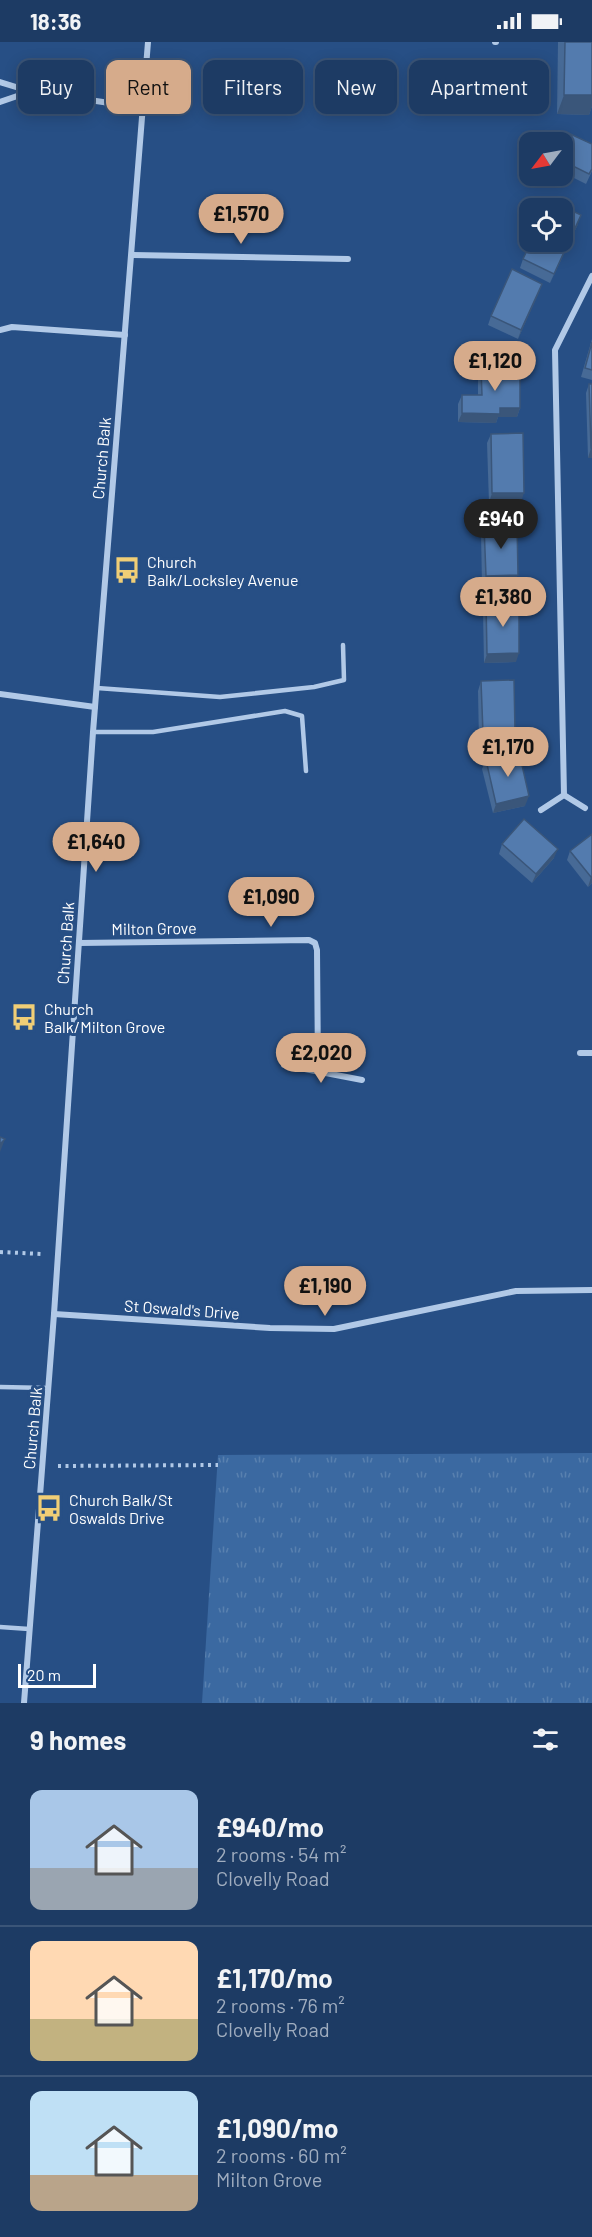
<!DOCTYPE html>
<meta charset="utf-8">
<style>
body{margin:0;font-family:Barlow,sans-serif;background:#2a466d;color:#f1f3f6;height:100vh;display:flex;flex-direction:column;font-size:22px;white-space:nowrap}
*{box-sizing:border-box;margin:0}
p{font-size:20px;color:#a0adbf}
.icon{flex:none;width:33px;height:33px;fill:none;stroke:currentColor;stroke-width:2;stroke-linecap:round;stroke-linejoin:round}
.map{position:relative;height:1661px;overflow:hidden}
.sheet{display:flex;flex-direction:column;background:#1d3b64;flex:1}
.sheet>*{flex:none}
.banner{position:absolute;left:18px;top:18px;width:556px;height:54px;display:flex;gap:12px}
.needle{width:39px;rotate:238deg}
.tools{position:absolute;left:519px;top:90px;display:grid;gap:12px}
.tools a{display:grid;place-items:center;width:54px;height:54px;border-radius:12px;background:#1d3b64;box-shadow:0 3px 15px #0003,0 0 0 2px #3b5578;font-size:30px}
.scale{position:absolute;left:18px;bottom:15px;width:78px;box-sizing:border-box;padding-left:6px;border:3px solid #fff;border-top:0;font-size:16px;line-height:21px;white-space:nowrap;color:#fff;-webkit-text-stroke:4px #274f85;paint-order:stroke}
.price{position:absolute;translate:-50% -51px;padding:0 14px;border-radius:21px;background:#d6ab8b;color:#111;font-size:20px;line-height:39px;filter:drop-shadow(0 2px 3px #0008)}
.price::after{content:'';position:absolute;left:50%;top:36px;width:18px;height:14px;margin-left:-9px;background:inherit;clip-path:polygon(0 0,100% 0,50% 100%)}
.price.active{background:#222;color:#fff}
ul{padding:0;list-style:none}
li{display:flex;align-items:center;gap:18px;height:150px;padding:0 30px}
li+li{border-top:2px solid #3b5578}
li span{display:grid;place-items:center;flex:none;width:168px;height:120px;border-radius:12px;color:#555}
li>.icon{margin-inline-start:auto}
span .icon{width:72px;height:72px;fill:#fffc;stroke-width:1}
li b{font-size:26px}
h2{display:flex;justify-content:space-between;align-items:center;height:72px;padding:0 30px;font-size:26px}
.pill{padding:0 21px;border-radius:12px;background:#1d3b64;box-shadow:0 3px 15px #0003,0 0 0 2px #3b5578;font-size:21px;line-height:54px}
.pill.active{background:#d6ab8b;color:#111}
.status{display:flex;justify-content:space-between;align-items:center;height:42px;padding:0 30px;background:#1d3b64;direction:ltr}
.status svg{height:16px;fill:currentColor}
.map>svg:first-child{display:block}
.grass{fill:url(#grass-tufts)}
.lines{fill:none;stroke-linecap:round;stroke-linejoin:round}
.path{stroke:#b1c9e7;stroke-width:4;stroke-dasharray:3 4.5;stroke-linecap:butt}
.service{stroke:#b1c9e7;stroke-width:4.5}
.minor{stroke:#b1c9e7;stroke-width:6}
.wall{fill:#476a96}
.shaded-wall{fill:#3a567a}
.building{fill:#537bae;stroke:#3a567a;stroke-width:1.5}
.labels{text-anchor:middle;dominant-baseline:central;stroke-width:6;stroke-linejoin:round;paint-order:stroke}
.street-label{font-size:16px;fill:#fff;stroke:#274f85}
.poi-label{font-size:16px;fill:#fff;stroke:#274f85;text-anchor:start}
</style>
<div class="status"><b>18:36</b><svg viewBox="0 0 49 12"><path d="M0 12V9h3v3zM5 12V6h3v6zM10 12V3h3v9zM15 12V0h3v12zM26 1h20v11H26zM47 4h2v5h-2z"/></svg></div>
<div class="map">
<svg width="592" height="1661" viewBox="0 0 592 1661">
<defs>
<pattern id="grass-tufts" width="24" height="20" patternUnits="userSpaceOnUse" patternTransform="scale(1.5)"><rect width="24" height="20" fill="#3b69a1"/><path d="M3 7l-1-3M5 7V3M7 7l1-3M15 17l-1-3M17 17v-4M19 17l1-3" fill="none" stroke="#5880af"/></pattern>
</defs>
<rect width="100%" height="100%" fill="#274f85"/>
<!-- grass -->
<path class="grass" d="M592,1411V1661H202L218,1413Z"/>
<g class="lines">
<!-- path -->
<g class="path">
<path d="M0,1210L42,1212"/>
<path d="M58,1424L218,1423"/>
</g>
<!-- service -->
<g class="service">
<path d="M97,646L220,655L314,645L344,638L343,603"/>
<path d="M93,690H153L285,669L302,674L306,729"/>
<path d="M0,1345L48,1346"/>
<path d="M0,1585L29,1587"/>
</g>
<!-- minor -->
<g class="minor">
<path d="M495,0H496"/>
<path d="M0,40L29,49L143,66"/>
<path d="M0,60L29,50"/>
<path d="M133,213L348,217"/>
<path d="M0,288L12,285L125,293"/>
<path d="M0,652L95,665"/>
<path d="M564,753L555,308L592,234"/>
<path d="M541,768L564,753L585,766"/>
<path d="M79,901L309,898L315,901L317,908L318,1029"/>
<path d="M580,1011H592"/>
<path d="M284,1023L362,1038"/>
<path d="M54,1272L270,1286L334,1287L516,1249L592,1248"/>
<path d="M24,1661L54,1272L93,690L148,0"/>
</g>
</g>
<!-- wall -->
<g class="wall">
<path d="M558,0H592V64L589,73L557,72Z"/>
<path d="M562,100L592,102V129L586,142L566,132L564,134H562Z"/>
<path d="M578,182L550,241L520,226L523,217Z"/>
<path d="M542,242L518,297L488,283L491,274Z"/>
<path d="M592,297V338L581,335Z"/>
<path d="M481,327L520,366L517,375H498L496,381L458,380V362L462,353H478V336Z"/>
<path d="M589,342H592V416H588L586,351Z"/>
<path d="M491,392L521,460L489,461L487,401Z"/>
<path d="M484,483L514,542L482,543L481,492Z"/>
<path d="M486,560L516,620L484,621L483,570Z"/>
<path d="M481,639L512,699L479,700L478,649Z"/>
<path d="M486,718L525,764L493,771L482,727Z"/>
<path d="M592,792V841L588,845L567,818L570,809Z"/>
<path d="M502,802L554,816L532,841L499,812Z"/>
</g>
<!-- shaded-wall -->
<g class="shaded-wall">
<path d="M564,53H592V64L589,73L557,72Z"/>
<path d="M581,173L578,182L550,241L554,232Z"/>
<path d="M542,242L539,251L518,297L521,288Z"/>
<path d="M500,366H520L517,375H498L496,381L458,380L462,371Z"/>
<path d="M591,406H592V416H588Z"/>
<path d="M492,451H524L521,460L489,461Z"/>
<path d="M518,533L514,542L482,543L486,534Z"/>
<path d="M519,611L516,620L484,621L487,612Z"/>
<path d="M515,690L512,699L479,700L483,691Z"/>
<path d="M529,754L525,764L493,771L496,762Z"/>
<path d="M558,807L554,816L532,841L536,832Z"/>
<path d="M591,835H592V841L588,845Z"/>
<path d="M5,1097L0,1110V1102Z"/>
</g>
<!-- building -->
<g class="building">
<path d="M565,0H592V53H564Z"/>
<path d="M566,90L592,102V127L589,132L569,122L568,125L562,123V100H561Z"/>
<path d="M550,158L581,173L554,232L523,217L531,200H562V166H546Z"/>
<path d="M512,227L542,242L521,288L491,274Z"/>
<path d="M592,300V328L585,326Z"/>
<path d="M520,326V366H500V372L462,371V353H482L481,327Z"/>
<path d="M589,342H592V406H591Z"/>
<path d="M523,391L524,451H492L491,392Z"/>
<path d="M517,481L518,533L486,534L484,483Z"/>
<path d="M486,560H519V611L487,612Z"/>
<path d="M514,638L515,690L483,691L481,639Z"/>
<path d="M519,710L529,754L496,762L486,718Z"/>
<path d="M524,777L558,807L536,832L502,802Z"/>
<path d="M592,792V835H591L570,809Z"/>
<path d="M0,1095L5,1097L0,1102Z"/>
</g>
<!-- icons -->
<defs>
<symbol id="bus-bare" viewBox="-9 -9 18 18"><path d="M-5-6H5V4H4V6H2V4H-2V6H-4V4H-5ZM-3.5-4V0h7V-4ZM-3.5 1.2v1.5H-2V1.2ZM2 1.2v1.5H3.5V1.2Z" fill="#f0ce76" stroke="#274f85" stroke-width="2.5" paint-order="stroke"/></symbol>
</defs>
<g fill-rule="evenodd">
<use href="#bus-bare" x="108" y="509" width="38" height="38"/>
<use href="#bus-bare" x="5" y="956" width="38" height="38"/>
<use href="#bus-bare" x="30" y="1447" width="38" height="38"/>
</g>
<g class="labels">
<!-- street labels -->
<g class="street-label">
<text transform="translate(101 416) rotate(-85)">Church Balk</text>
<text transform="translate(154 886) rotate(-1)">Milton Grove</text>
<text transform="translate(65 901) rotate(-86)">Church Balk</text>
<text transform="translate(182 1267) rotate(4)">St Oswald's Drive</text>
<text transform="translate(32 1386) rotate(-85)">Church Balk</text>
</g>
<!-- poi labels -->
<g class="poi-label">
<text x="147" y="519">Church<tspan x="147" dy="18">Balk/Locksley Avenue</tspan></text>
<text x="44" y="966">Church<tspan x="44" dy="18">Balk/Milton Grove</tspan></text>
<text x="69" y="1457">Church Balk/St<tspan x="69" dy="18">Oswalds Drive</tspan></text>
</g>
</g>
</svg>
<div class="tools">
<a><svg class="needle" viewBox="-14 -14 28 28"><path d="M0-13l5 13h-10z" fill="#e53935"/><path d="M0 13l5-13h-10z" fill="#a0adbf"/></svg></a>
<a><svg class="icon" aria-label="locate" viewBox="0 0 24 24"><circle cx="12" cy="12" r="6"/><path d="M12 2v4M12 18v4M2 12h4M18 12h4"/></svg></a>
</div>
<div class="scale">20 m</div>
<b class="price" style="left:241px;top:203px">£1,570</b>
<b class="price" style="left:495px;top:350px">£1,120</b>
<b class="price active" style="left:501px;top:508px">£940</b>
<b class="price" style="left:503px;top:586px">£1,380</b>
<b class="price" style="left:508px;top:736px">£1,170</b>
<b class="price" style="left:96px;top:831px">£1,640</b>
<b class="price" style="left:271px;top:886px">£1,090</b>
<b class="price" style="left:321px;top:1042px">£2,020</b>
<b class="price" style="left:325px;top:1275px">£1,190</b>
<div class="banner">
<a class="pill">Buy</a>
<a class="pill active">Rent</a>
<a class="pill">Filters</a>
<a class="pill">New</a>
<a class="pill">Apartment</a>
</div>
</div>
<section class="sheet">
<h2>9 homes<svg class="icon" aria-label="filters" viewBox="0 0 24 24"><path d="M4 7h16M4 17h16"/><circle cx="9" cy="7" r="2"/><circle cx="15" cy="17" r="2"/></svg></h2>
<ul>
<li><span style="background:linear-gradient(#a9c7e8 65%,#9aa5b1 0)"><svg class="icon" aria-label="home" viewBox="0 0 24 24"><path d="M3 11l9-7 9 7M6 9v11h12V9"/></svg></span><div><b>£940/mo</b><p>2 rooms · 54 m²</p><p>Clovelly Road</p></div></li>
<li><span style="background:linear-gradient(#ffd9b3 65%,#c2b280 0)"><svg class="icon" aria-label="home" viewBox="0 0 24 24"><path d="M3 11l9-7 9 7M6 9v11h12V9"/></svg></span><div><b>£1,170/mo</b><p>2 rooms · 76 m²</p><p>Clovelly Road</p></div></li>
<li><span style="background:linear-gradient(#bfe0f5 70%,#b9a48a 0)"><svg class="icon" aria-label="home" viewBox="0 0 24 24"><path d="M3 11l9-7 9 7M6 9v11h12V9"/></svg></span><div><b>£1,090/mo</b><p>2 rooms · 60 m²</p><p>Milton Grove</p></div></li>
</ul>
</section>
